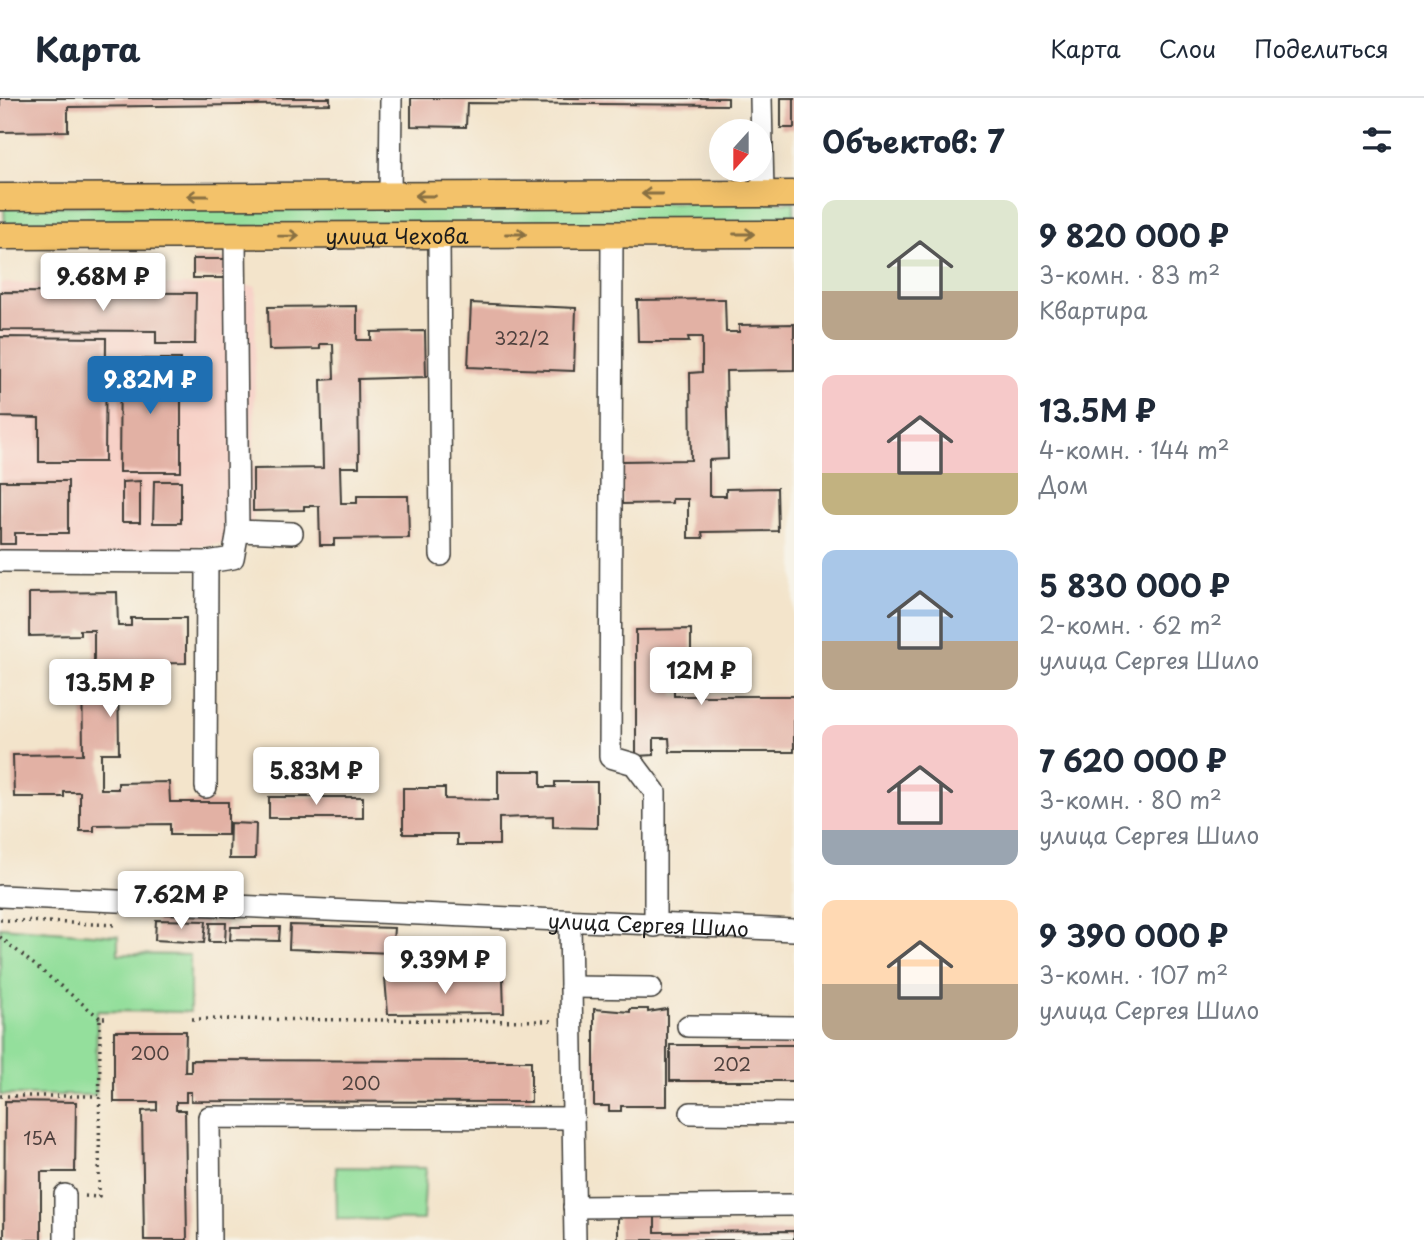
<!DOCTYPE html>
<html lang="ru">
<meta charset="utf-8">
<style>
body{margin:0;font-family:"Playpen Sans",sans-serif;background:#f6f6f7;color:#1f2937;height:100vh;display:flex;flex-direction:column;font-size:26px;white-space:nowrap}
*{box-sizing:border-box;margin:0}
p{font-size:23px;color:#747a83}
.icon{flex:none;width:38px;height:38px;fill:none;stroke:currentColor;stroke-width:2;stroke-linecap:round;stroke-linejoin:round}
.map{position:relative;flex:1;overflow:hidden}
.sheet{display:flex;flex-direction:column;background:#fff;width:630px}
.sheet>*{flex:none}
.needle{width:46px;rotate:201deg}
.fabs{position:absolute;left:709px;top:21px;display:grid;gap:14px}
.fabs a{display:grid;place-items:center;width:63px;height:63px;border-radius:50%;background:#fff;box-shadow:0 7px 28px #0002;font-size:35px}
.price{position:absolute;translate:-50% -60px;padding:0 16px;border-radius:7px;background:#fff;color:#222;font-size:23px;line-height:46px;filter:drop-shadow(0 2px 4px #0008)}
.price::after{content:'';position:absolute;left:50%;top:42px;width:21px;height:16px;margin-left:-10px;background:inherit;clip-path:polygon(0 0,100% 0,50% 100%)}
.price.current{background:#1f6fb2;color:#fff}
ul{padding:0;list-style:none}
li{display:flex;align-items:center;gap:21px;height:175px;padding:0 28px}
li span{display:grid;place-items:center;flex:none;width:196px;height:140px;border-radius:14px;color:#555}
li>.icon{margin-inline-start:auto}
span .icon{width:84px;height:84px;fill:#fffc;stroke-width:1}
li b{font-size:30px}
h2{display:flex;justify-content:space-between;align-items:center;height:84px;padding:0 28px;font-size:30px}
header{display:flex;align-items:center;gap:42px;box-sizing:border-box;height:98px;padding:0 35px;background:#fff;border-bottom:2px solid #e0e1e3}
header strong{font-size:33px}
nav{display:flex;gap:38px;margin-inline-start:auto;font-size:24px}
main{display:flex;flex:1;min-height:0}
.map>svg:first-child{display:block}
.built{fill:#f7d1c7}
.green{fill:#94df9c;stroke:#587e5c;stroke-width:2}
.building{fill:#e2b1a4}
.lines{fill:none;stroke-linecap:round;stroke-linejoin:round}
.minor-casing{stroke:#3c3a36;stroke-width:24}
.major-casing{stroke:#3c3a36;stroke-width:29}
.path{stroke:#3c3a36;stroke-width:3.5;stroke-dasharray:2 5;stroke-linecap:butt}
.minor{stroke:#fff;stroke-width:21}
.major{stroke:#f3c26a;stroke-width:26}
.oneway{stroke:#886f43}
.labels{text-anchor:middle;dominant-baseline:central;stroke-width:5;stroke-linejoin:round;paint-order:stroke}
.number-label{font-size:18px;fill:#4e413e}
.street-label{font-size:21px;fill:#1c1c1c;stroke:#f7f3e8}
</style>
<header>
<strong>Карта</strong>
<nav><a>Карта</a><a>Слои</a><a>Поделиться</a></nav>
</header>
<main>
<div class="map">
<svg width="794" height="1142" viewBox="0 0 794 1142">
<rect width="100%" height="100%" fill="#f7f3e8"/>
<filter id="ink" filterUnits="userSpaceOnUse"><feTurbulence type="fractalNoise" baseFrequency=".0143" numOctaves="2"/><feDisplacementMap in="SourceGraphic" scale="14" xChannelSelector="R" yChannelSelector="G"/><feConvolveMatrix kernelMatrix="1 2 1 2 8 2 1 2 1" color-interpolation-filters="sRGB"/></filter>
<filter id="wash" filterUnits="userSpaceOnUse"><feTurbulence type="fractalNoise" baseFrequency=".00686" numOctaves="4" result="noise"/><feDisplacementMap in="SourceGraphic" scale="28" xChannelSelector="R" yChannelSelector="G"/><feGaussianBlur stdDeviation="1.57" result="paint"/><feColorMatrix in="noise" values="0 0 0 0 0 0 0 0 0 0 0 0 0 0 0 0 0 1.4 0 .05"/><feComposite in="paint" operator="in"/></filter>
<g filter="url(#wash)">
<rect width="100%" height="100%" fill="#f3e4cb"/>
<!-- built -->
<path class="built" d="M0,185L256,188L253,425L236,443L191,450V464L0,463Z"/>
<!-- green -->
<g class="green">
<path d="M794,104V126L5,130L4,108Z"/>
<path d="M0,829L118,838V856L190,857V914L97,913L96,997H0Z"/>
<path d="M336,1069L426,1070L423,1122L337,1121Z"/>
</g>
<g id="blocks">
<!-- building -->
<g class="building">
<path d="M0,0H330V6L68,9V33L0,34Z"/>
<path d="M411,0H728V7L467,5L466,29L411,28Z"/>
<rect x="781" y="0" width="13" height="30"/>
<rect x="193" y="161" width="33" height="19"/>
<path d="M0,194L196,195L195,246H156V233L0,232Z"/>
<path d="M725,201L726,234H739V227L794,226V272L726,273L728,361L709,362V398H726V391L777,390L778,433L702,434L703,440H688V401H672V405L622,406L621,363L691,362L690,275L702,274V239H688L689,244H638L637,202Z"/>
<path d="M471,205L576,210L574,273L468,269Z"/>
<path d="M357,208V242H371V234L425,233L426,279L358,281L359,369H340L341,405H357V398H408L409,440L334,441V447H320L319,408H304V412L253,413V371L323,370L321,282L334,281L333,246H320V251L269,252L268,209Z"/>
<path d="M0,239L106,240L105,364H39V320L0,319Z"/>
<path d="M120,261H181V374H119Z"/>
<path d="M0,383H68V435H15V446H0Z"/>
<path d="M140,383V424H122V384Z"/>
<path d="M154,383H181V425H153Z"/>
<path d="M117,494L118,528H131V520H186V565L118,566L119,655H101V691H118V685L169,684L170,704H228V737H170V726L94,727V733H80V694H64V699H14L13,657L83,656L82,568H94V532H80V537L29,538V495Z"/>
<path d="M691,531V559L674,560V598H794V654H670L669,640H654V657L636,658V532Z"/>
<path d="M498,673H541V689H555V684H597V730L553,729V718L499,720V747H457V736H403V690H445V701L498,702Z"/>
<rect x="269" y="699" width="94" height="21"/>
<path d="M230,725L256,726L255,761H229Z"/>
<path d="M156,822L206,823L204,845L155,842Z"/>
<path d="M210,825H226L225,844H209Z"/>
<path d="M290,827L394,830L392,855L289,851Z"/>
<path d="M231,829H280L279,843L230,842Z"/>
<path d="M385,880H503L504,915L388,916Z"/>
<path d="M594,911L630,914V911H648V914L667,911V1008H621V1013H609V1008H594Z"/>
<path d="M114,933H186L185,974H191V962L531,963V1004L191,1003V994H186V1004H176V1012H185L187,1142H144L142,1013L157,1012V1004H114Z"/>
<rect x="670" y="947" width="124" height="36"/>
<path d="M5,1003L76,1004L75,1074H41V1142H4Z"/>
<path d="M655,1114V1134L794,1133V1142H618V1115Z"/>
</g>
</g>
</g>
<g filter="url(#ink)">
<use href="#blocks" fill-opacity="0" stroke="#3c3a36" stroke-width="2"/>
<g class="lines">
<defs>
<g id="minor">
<path d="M761,0L763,96"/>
<path d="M390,98L391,0"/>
<path d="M612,136L610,659L634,666L655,694V828"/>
<path d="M439,137L441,457"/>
<path d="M235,139L238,433L292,435"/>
<path d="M0,463L207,464L206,689"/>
<path d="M207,464L233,460L238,433"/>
<path id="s1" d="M0,798L794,832"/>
<path d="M570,825L575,1142"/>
<path d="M571,889L651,890"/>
<path d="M688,928L794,929"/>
<path d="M691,1015L794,1016"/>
<path d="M574,1109L794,1107"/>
<path d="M65,1142V1097"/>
<path d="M210,1142L209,1019L573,1020"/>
</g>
<g id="major">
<path d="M0,99L794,96"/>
<path id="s2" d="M0,138L794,136"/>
</g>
</defs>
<!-- minor casing -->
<use href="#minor" class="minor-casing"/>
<!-- major casing -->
<use href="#major" class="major-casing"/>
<!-- path -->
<g class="path">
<path d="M0,822L116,827"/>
<path d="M0,839L100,920"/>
<path d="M192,921L554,923"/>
<path d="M0,998H99"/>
<path d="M85,1098L99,1099L100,920H109"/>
</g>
<!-- minor -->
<use href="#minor" class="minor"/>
<!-- major -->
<use href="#major" class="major"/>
</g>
<!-- one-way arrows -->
<defs><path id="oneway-shaft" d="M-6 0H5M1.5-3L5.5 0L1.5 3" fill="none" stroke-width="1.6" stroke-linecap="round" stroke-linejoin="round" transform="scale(1.75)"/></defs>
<g class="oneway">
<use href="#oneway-shaft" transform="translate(652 96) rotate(180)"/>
<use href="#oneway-shaft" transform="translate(197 98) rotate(180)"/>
<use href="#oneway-shaft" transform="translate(425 98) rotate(180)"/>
<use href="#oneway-shaft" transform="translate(516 136)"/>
<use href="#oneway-shaft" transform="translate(744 136)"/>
<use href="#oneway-shaft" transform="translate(289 138) rotate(-1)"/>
</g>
</g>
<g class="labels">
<!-- number labels -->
<g class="number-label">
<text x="522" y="239">322/2</text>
<text x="150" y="954">200</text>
<text x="732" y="965">202</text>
<text x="361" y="984">200</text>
<text x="40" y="1039">15А</text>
</g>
<!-- street labels -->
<g class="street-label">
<text stroke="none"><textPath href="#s2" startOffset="397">улица Чехова</textPath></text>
<text stroke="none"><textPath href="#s1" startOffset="649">улица Сергея Шило</textPath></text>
</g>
</g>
</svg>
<div class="fabs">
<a><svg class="needle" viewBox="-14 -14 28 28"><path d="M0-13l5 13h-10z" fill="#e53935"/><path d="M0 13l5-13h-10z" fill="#747a83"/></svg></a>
</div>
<b class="price" style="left:103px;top:215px">9.68M ₽</b>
<b class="price current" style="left:150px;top:318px">9.82M ₽</b>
<b class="price" style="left:701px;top:609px">12M ₽</b>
<b class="price" style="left:110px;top:621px">13.5M ₽</b>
<b class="price" style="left:316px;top:709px">5.83M ₽</b>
<b class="price" style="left:181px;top:833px">7.62M ₽</b>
<b class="price" style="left:445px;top:898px">9.39M ₽</b>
</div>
<section class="sheet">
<h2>Объектов: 7<svg class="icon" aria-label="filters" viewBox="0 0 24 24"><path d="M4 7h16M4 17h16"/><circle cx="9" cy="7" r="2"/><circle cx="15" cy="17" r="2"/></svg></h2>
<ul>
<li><span style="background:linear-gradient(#dfe7d0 65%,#b9a48a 0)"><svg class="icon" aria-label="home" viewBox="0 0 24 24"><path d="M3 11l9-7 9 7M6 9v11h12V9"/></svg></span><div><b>9 820 000 ₽</b><p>3-комн. · 83 m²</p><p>Квартира</p></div></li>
<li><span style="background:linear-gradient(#f6c9c9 70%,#c2b280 0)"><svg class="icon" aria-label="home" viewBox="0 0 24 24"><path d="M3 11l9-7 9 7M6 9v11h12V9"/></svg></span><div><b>13.5M ₽</b><p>4-комн. · 144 m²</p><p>Дом</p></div></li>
<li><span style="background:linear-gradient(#a9c7e8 65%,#b9a48a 0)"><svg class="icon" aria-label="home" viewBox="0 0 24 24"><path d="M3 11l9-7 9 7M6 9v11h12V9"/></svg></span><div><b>5 830 000 ₽</b><p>2-комн. · 62 m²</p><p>улица Сергея Шило</p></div></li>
<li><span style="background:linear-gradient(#f6c9c9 75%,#9aa5b1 0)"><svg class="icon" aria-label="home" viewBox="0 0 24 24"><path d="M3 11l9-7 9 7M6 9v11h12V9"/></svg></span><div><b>7 620 000 ₽</b><p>3-комн. · 80 m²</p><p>улица Сергея Шило</p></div></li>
<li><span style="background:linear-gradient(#ffd9b3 60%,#b9a48a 0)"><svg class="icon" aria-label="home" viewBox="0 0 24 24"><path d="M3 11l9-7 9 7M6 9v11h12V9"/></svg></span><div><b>9 390 000 ₽</b><p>3-комн. · 107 m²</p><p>улица Сергея Шило</p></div></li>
</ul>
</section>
</main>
